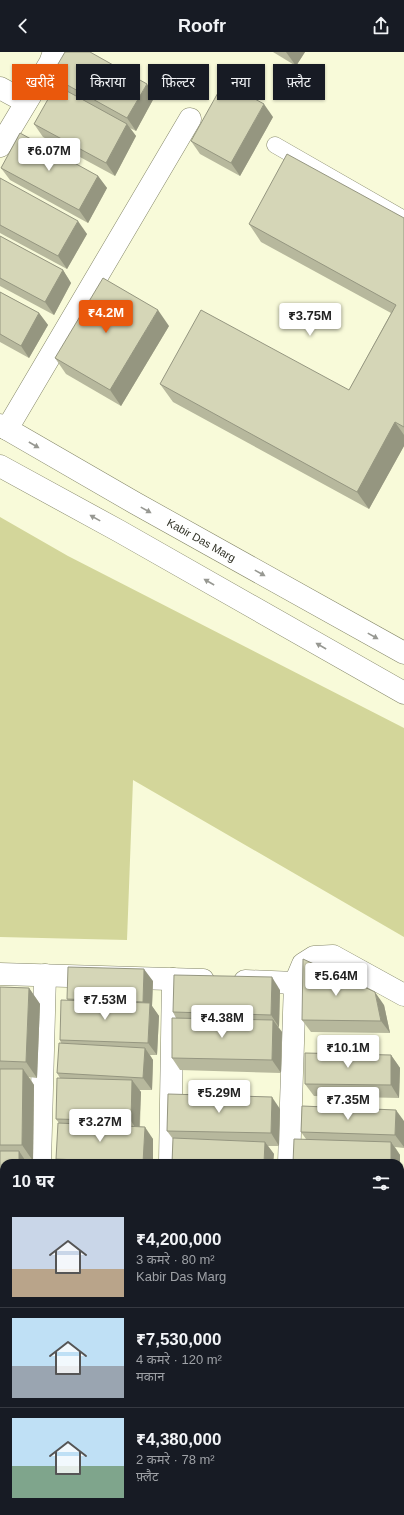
<!DOCTYPE html>
<html lang="hi">
<meta charset="utf-8">
<style>
body{margin:0;font-family:Arial,"Noto Sans Devanagari",sans-serif;background:#20242c;color:#f1f3f6;height:100vh;display:flex;flex-direction:column;font-size:15px;white-space:nowrap}
*{box-sizing:border-box;margin:0}
p{font-size:13px;color:#9ea1a6}
.icon{flex:none;width:22px;height:22px;fill:none;stroke:currentColor;stroke-width:2;stroke-linecap:round;stroke-linejoin:round}
.map{position:relative;flex:1;overflow:hidden}
.details{position:absolute;left:0px;top:1107px;width:404px;height:356px;display:flex;flex-direction:column;background:#171b24;border-radius:12px 12px 0 0;box-shadow:0 1px 3px #0004}
.details>*{flex:none}
.banner{position:absolute;left:12px;top:12px;width:380px;height:36px;display:flex;gap:8px}
.price{position:absolute;translate:-50% -34px;padding:0 9px;border-radius:4px;background:#fff;color:#222;font-size:13px;line-height:26px;filter:drop-shadow(0 1px 2px #0008)}
.price::after{content:'';position:absolute;left:50%;top:24px;width:12px;height:9px;margin-left:-6px;background:inherit;clip-path:polygon(0 0,100% 0,50% 100%)}
.price.on{background:#ea580c;color:#fff}
ul{padding:0;list-style:none}
li{display:flex;align-items:center;gap:12px;height:100px;padding:0 12px}
li+li{border-top:1px solid #363941}
li span{display:grid;place-items:center;flex:none;width:112px;height:80px;border-radius:0px;color:#555}
li>.icon{margin-inline-start:auto}
span .icon{width:48px;height:48px;fill:#fffc;stroke-width:1}
li b{font-size:17px}
h2{display:flex;justify-content:space-between;align-items:center;height:48px;padding:0 12px;font-size:17px}
.tag{padding:0 14px;border-radius:0px;background:#171b24;box-shadow:0 1px 3px #0004;font-size:14px;line-height:36px}
.tag.on{background:#ea580c;color:#fff}
header{display:flex;justify-content:space-between;align-items:center;height:52px;padding:0 12px;background:#171b24;font-size:18px;font-weight:700}
.map>svg:first-child{display:block}
.green{fill:#d3d69a}
.lines{fill:none;stroke-linecap:round;stroke-linejoin:round}
.lane-casing{stroke:#848668;stroke-width:17}
.street-casing{stroke:#848668;stroke-width:23}
.secondary-casing{stroke:#848668;stroke-width:23}
.lane{stroke:#fff;stroke-width:16}
.street{stroke:#fff;stroke-width:22}
.secondary{stroke:#fff;stroke-width:22}
.wall{fill:#b7b89d}
.shaded-wall{fill:#959680}
.building{fill:#d5d6b7;stroke:#959680}
.oneway{fill:#979892}
.labels{text-anchor:middle;dominant-baseline:central;stroke-width:3;stroke-linejoin:round;paint-order:stroke}
.street-label{font-size:11px;fill:#2f3024;stroke:#fff}
</style>
<header><svg class="icon" aria-label="back" viewBox="0 0 24 24"><path d="M15 5l-7 7 7 7"/></svg>Roofr<svg class="icon" aria-label="share" viewBox="0 0 24 24"><path d="M12 15V3M7 8l5-5 5 5M5 13v7h14v-7"/></svg></header>
<div class="map">
<svg width="404" height="1463" viewBox="0 0 404 1463">
<rect width="100%" height="100%" fill="#f8fad9"/>
<!-- green -->
<path class="green" d="M0,465L68,504L404,676V885L133,728L127,888L0,885Z"/>
<g class="lines">
<defs>
<path id="lane" d="M275,93L404,167"/>
<g id="street">
<path d="M0,36L26,50"/>
<path d="M0,94L50,11L54,0"/>
<path d="M7,377L190,67"/>
<path d="M0,922L203,928"/>
<path d="M245,929L295,931"/>
<path d="M40,1111L45,923"/>
<path d="M170,1111L173,927"/>
<path d="M289,1111L295,931L303,912L314,905L333,904L404,943"/>
<path d="M0,1458H4"/>
<path d="M278,1463V1459"/>
</g>
<g id="secondary">
<path id="s1" d="M0,373L135,451L404,601"/>
<path d="M0,414L119,479L404,641"/>
</g>
</defs>
<!-- lane casing -->
<use href="#lane" class="lane-casing"/>
<!-- street casing -->
<use href="#street" class="street-casing"/>
<!-- secondary casing -->
<use href="#secondary" class="secondary-casing"/>
<!-- lane -->
<use href="#lane" class="lane"/>
<!-- street -->
<use href="#street" class="street"/>
<!-- secondary -->
<use href="#secondary" class="secondary"/>
</g>
<!-- wall -->
<g class="wall">
<path d="M273,0H305L296,14Z"/>
<path d="M51,24L155,44L136,79L130,76L136,84L115,124L43,85L34,72L58,34Z"/>
<path d="M273,65L240,124L200,102L191,89Z"/>
<path d="M1,116L98,124L107,136L88,171L10,128Z"/>
<path d="M0,126L87,182L67,217L0,181Z"/>
<path d="M404,166V394L369,457L173,350L160,332L349,338L391,261L261,190L249,172Z"/>
<path d="M0,184L63,218L71,231L54,263L0,234Z"/>
<path d="M0,240L39,261L48,273L29,306L0,290Z"/>
<path d="M169,274L121,354L66,322L55,306Z"/>
<path d="M153,929L152,954L159,964L157,1003H150L153,1008L152,1038H139L141,1040L140,1075L153,1087V1111H59L56,1107L59,1071L56,1067L60,1026L57,1021L61,991L60,988L68,949L67,947Z"/>
<path d="M0,935L29,936L40,952L37,1026L29,1025L34,1033L33,1109H26L27,1111H4V1239H0Z"/>
<path d="M280,938L279,975H278L282,980L281,1021L180,1018L172,1006L176,966L173,960Z"/>
<path d="M384,953L390,981L311,980L302,968Z"/>
<path d="M391,1003L400,1016L399,1046L314,1044L305,1032Z"/>
<path d="M280,1057L279,1094H268L274,1102L273,1111H172L173,1087L167,1079Z"/>
<path d="M404,1069V1096L395,1095L400,1103V1111H293L306,1087L301,1080Z"/>
<rect x="0" y="1267" width="4" height="136"/>
<path d="M294,1459H389V1463H297Z"/>
</g>
<!-- shaded-wall -->
<g class="shaded-wall">
<path d="M286,0H305L296,14Z"/>
<path d="M147,32L155,44L136,79L127,66Z"/>
<path d="M264,52L273,65L240,124L231,111Z"/>
<path d="M127,72L136,84L115,124L106,111Z"/>
<path d="M98,124L107,136L88,171L79,158Z"/>
<path d="M78,169L87,182L67,217L58,204Z"/>
<path d="M63,218L71,231L54,263L45,250Z"/>
<path d="M158,258L169,274L121,354L110,338Z"/>
<path d="M39,261L48,273L29,306L21,294Z"/>
<path d="M395,370L404,383V394L369,457L357,440Z"/>
<path d="M144,917L153,929L152,954L159,964L157,1003L148,991L150,959L143,950Z"/>
<path d="M272,925L280,938L279,975L271,963Z"/>
<path d="M29,936L40,952L37,1026L26,1010Z"/>
<path d="M375,940L384,953L390,981L381,969Z"/>
<path d="M273,968L282,980L281,1021L272,1008Z"/>
<path d="M145,996L153,1008L152,1038L143,1026Z"/>
<path d="M391,1003L400,1016L399,1046L391,1033Z"/>
<path d="M23,1017L34,1033L33,1109L22,1093Z"/>
<path d="M132,1028L141,1040L139,1081L131,1069Z"/>
<path d="M272,1045L280,1057L279,1094L271,1081Z"/>
<path d="M396,1058L404,1069V1095L395,1083Z"/>
<path d="M145,1075L153,1087V1111H143Z"/>
<path d="M265,1090L274,1102L273,1111H264Z"/>
<path d="M391,1090L400,1103V1111H391Z"/>
<path d="M19,1099L27,1111H19Z"/>
<path d="M382,1459H389V1463H385Z"/>
</g>
<!-- building -->
<g class="building">
<path d="M65,0H90L147,32L127,66L51,24Z"/>
<path d="M224,30L264,52L231,111L191,89Z"/>
<path d="M56,33L127,72L106,111L34,72Z"/>
<path d="M20,81L98,124L79,158L1,116Z"/>
<path d="M287,102L404,166V375L395,370L357,440L160,332L201,258L349,338L396,253L249,172Z"/>
<path d="M0,126L78,169L58,204L0,173Z"/>
<path d="M0,184L63,218L45,250L0,226Z"/>
<path d="M103,226L158,258L110,338L55,306Z"/>
<path d="M0,240L39,261L21,294L0,282Z"/>
<path d="M303,907L375,940L381,969L302,968Z"/>
<path d="M68,915L144,917L143,950L67,947Z"/>
<path d="M174,923L272,925L271,963L173,960Z"/>
<path d="M0,935L29,936L26,1010L0,1009Z"/>
<path d="M61,948L150,951L148,991L60,988Z"/>
<path d="M172,966L273,968L272,1008L172,1006Z"/>
<path d="M59,991L145,996L143,1026L57,1021Z"/>
<path d="M305,1001L391,1003V1033L305,1032Z"/>
<path d="M0,1017H23L22,1093H0Z"/>
<path d="M57,1026L132,1028L131,1069L56,1067Z"/>
<path d="M168,1042L272,1045L271,1081L167,1079Z"/>
<path d="M302,1054L396,1058L395,1083L301,1080Z"/>
<path d="M58,1071L145,1075L143,1111L56,1107Z"/>
<path d="M173,1086L265,1090L264,1111H172Z"/>
<path d="M294,1087L391,1090V1111H293Z"/>
<path d="M0,1099H19V1111H4V1175H0Z"/>
<rect x="0" y="1186" width="4" height="41"/>
<rect x="0" y="1267" width="4" height="59"/>
<rect x="0" y="1333" width="4" height="54"/>
</g>
<!-- one-way arrows -->
<defs><path id="oneway-solid" d="M-6-.8H1V-3.2L6.5 0L1 3.2V.8H-6Z"/></defs>
<g class="oneway">
<use href="#oneway-solid" transform="translate(34 393) rotate(30)"/>
<use href="#oneway-solid" transform="translate(146 458) rotate(29)"/>
<use href="#oneway-solid" transform="translate(95 466) rotate(-151)"/>
<use href="#oneway-solid" transform="translate(260 521) rotate(29)"/>
<use href="#oneway-solid" transform="translate(209 530) rotate(-150)"/>
<use href="#oneway-solid" transform="translate(373 584) rotate(29)"/>
<use href="#oneway-solid" transform="translate(321 594) rotate(-150)"/>
</g>
<g class="labels">
<!-- street labels -->
<g class="street-label">
<text stroke="none"><textPath href="#s1" startOffset="232">Kabir Das Marg</textPath></text>
</g>
</g>
</svg>
<b class="price" style="left:49px;top:120px">₹6.07M</b>
<b class="price on" style="left:106px;top:282px">₹4.2M</b>
<b class="price" style="left:310px;top:285px">₹3.75M</b>
<b class="price" style="left:336px;top:945px">₹5.64M</b>
<b class="price" style="left:105px;top:969px">₹7.53M</b>
<b class="price" style="left:222px;top:987px">₹4.38M</b>
<b class="price" style="left:348px;top:1017px">₹10.1M</b>
<b class="price" style="left:219px;top:1062px">₹5.29M</b>
<b class="price" style="left:348px;top:1069px">₹7.35M</b>
<b class="price" style="left:100px;top:1091px">₹3.27M</b>
<div class="banner">
<a class="tag on">खरीदें</a>
<a class="tag">किराया</a>
<a class="tag">फ़िल्टर</a>
<a class="tag">नया</a>
<a class="tag">फ़्लैट</a>
</div>
<section class="details">
<h2>10 घर<svg class="icon" aria-label="filters" viewBox="0 0 24 24"><path d="M4 7h16M4 17h16"/><circle cx="9" cy="7" r="2"/><circle cx="15" cy="17" r="2"/></svg></h2>
<ul>
<li><span style="background:linear-gradient(#c9d6e8 65%,#b9a48a 0)"><svg class="icon" aria-label="home" viewBox="0 0 24 24"><path d="M3 11l9-7 9 7M6 9v11h12V9"/></svg></span><div><b>₹4,200,000</b><p>3 कमरे · 80 m²</p><p>Kabir Das Marg</p></div></li>
<li><span style="background:linear-gradient(#bfe0f5 60%,#9aa5b1 0)"><svg class="icon" aria-label="home" viewBox="0 0 24 24"><path d="M3 11l9-7 9 7M6 9v11h12V9"/></svg></span><div><b>₹7,530,000</b><p>4 कमरे · 120 m²</p><p>मकान</p></div></li>
<li><span style="background:linear-gradient(#bfe0f5 60%,#7fa58c 0)"><svg class="icon" aria-label="home" viewBox="0 0 24 24"><path d="M3 11l9-7 9 7M6 9v11h12V9"/></svg></span><div><b>₹4,380,000</b><p>2 कमरे · 78 m²</p><p>फ़्लैट</p></div></li>
</ul>
</section>
</div>
